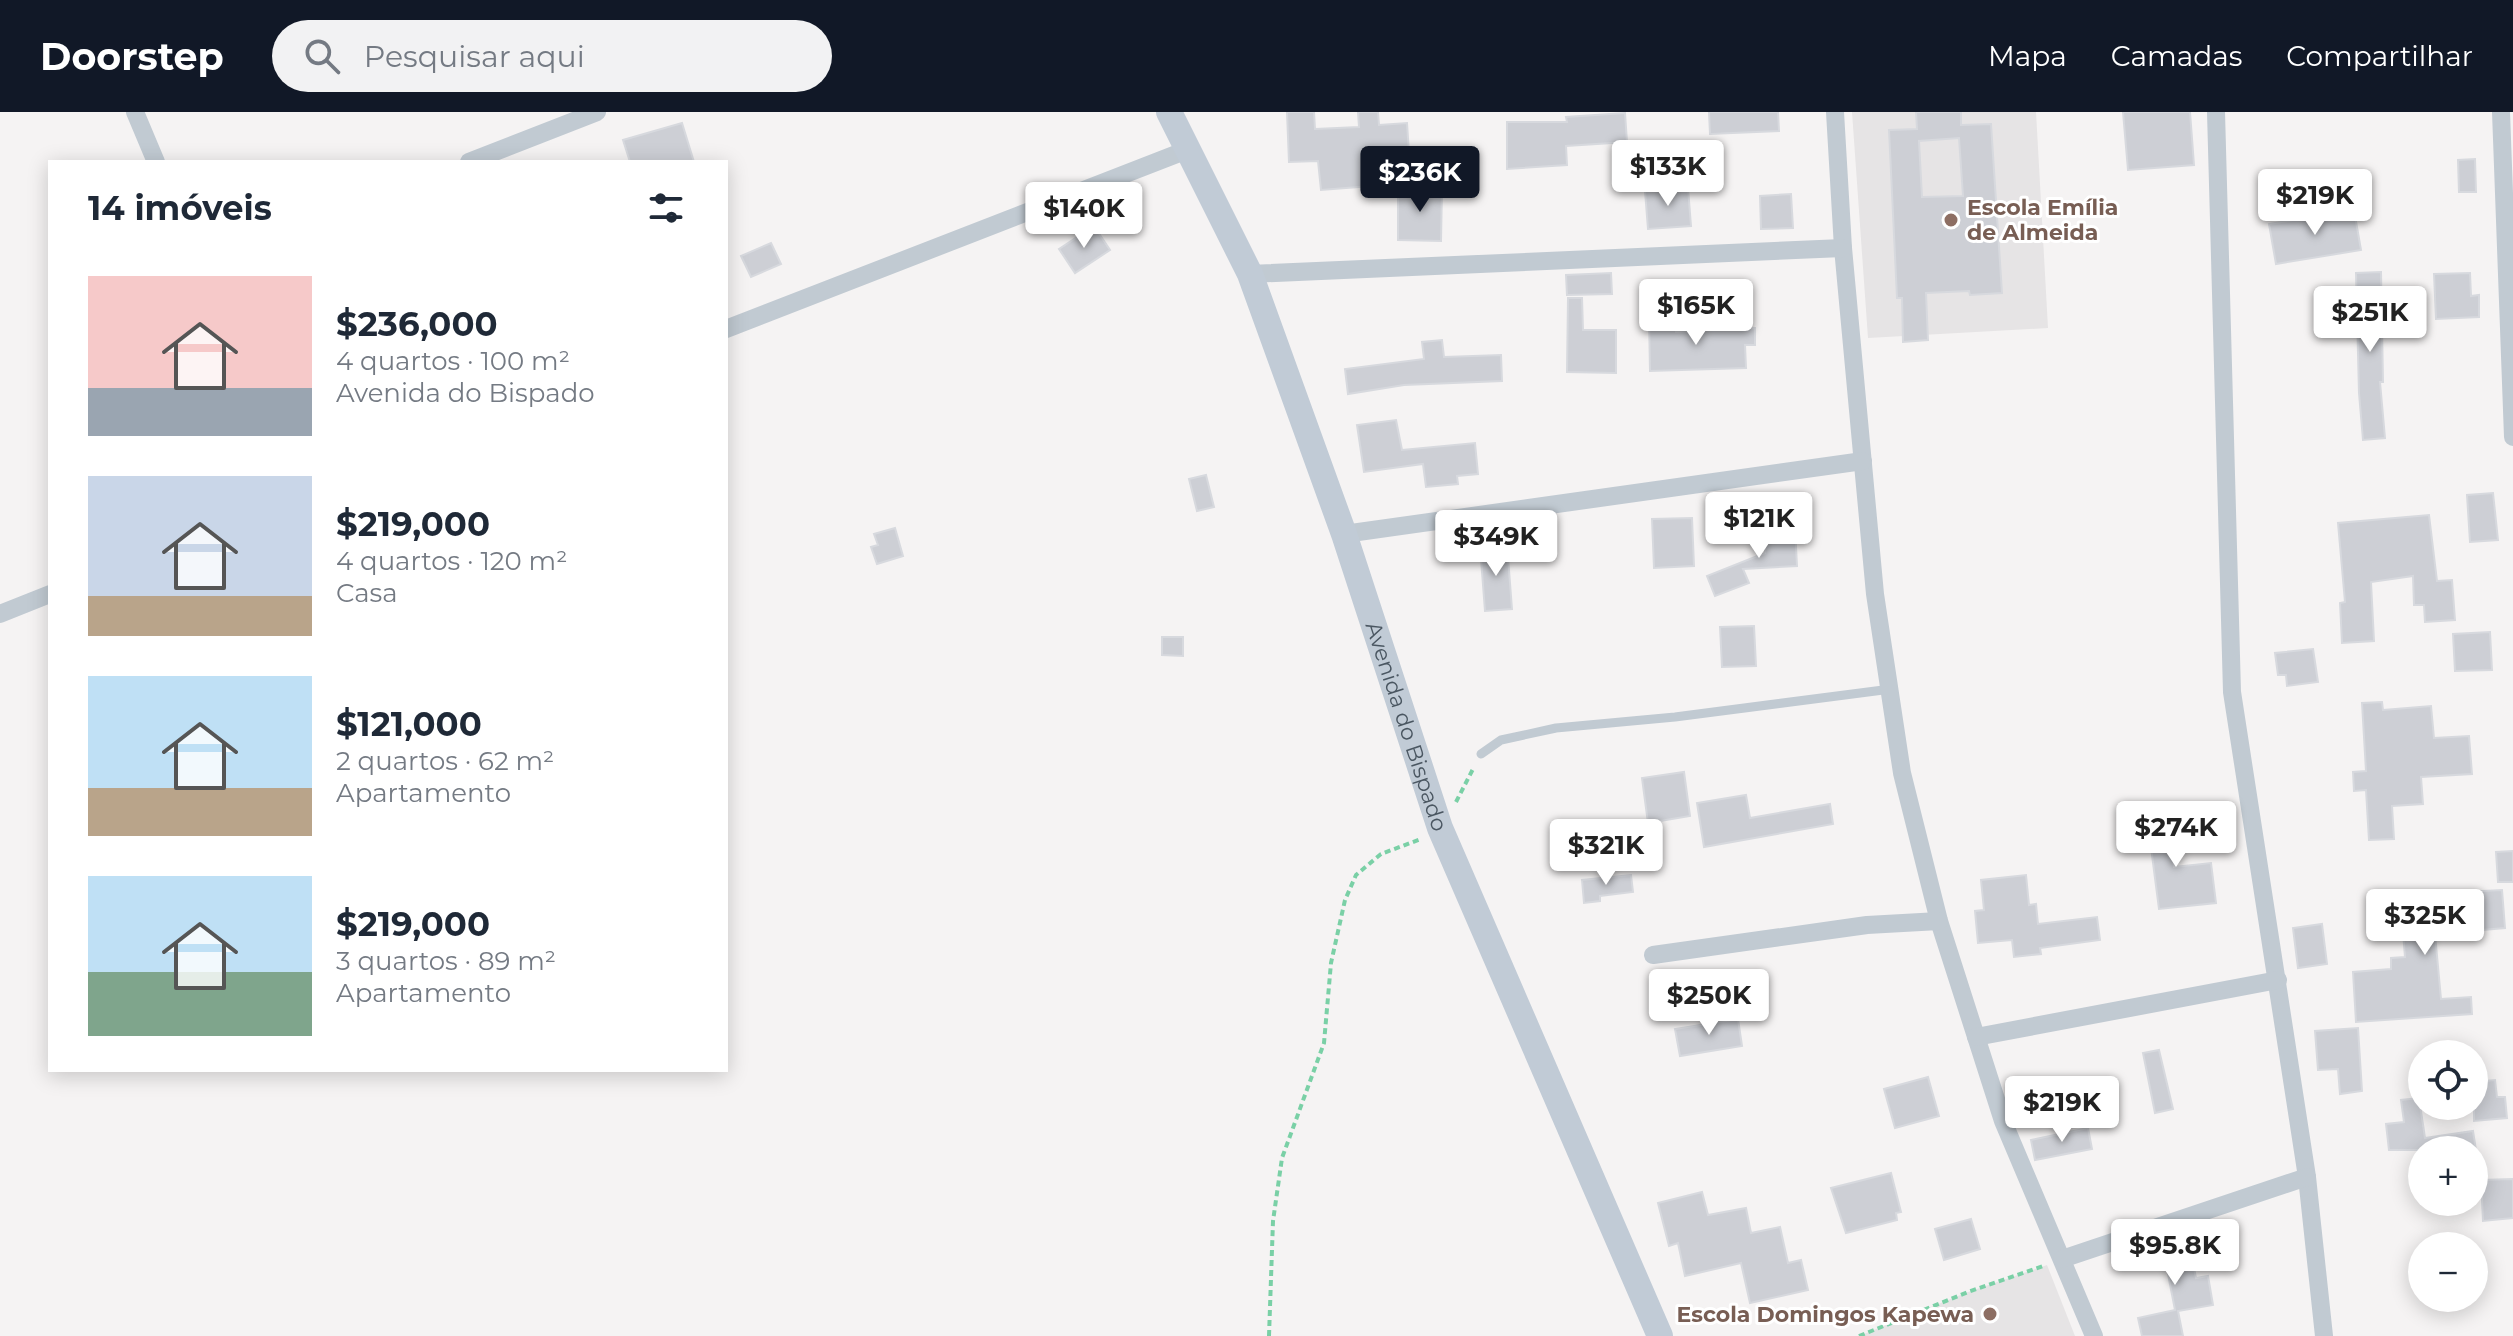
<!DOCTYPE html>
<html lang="pt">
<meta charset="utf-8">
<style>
body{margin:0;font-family:Montserrat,sans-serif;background:#f2f2f3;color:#1f2937;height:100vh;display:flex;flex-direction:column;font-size:30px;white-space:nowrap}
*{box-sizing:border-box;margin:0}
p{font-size:26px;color:#747a83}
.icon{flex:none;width:44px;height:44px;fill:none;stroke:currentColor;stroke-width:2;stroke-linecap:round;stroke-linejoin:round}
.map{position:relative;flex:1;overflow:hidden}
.details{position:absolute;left:48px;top:48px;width:680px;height:912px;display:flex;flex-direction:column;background:#fff;border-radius:0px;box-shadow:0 4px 20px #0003}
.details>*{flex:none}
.fabs{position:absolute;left:2408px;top:928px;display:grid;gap:16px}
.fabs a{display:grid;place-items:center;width:80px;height:80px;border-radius:50%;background:#fff;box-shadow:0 4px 20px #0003;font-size:40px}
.price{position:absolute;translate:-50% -68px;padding:0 18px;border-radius:8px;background:#fff;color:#222;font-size:26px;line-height:52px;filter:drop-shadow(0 2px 4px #0008)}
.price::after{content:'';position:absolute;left:50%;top:48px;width:24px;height:18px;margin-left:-12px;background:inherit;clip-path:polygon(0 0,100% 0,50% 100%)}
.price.current{background:#111827;color:#fff}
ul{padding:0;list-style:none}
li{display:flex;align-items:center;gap:24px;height:200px;padding:0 40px}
li span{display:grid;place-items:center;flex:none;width:224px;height:160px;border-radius:0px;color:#555}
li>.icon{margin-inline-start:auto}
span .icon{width:96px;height:96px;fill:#fffc;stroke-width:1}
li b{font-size:34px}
h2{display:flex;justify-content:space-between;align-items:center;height:96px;padding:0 40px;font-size:34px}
header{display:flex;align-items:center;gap:48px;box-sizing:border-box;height:112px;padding:0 40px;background:#111827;color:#fff}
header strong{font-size:38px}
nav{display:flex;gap:44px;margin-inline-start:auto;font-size:28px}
.search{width:560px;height:72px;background:#f2f2f3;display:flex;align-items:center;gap:20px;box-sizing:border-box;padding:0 28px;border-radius:44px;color:#747a83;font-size:30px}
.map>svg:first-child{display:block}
.education{fill:#e6e4e5}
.building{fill:#cdcfd5;stroke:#d7d9de;stroke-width:2;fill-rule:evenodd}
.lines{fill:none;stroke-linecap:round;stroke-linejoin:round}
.path{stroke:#7ad0a6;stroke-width:4;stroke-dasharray:6 4;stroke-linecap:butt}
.service{stroke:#c1cad2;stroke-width:9}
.minor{stroke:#c1cad2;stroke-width:18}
.secondary{stroke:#c1cbd6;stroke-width:26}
.education-dot{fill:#8d6e63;stroke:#fff;stroke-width:3}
.labels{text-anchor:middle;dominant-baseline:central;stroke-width:6;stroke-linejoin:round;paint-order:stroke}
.education-label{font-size:22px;font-weight:bold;fill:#785e54;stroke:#fff;text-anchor:start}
.street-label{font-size:22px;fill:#4a5661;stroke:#fff}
</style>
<header>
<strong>Doorstep</strong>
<div class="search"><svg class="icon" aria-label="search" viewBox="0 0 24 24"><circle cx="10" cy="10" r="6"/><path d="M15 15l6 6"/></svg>Pesquisar aqui</div>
<nav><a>Mapa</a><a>Camadas</a><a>Compartilhar</a></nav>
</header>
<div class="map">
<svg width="2513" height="1224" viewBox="0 0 2513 1224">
<rect width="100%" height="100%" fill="#f5f3f3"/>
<!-- education -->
<g class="education">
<path d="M1852,0H2036L2048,216L1868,226Z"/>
<path d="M2047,1153L2075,1224H1859L1968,1180Z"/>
</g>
<!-- building -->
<g class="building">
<path d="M1287,0H1314L1315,17L1359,15L1358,0H1378L1379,13L1407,11L1409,41L1381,43L1384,73L1321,78L1318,49L1289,50Z"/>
<path d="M1709,0H1778L1779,19L1710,22Z"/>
<path d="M1916,0H1961V13L1991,12L2002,181L1970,183L1969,179L1926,181L1928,228L1903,230L1902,186H1897L1889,18L1917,17ZM1959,26L1963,84L1922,85L1919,29Z"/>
<path d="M2123,0H2190L2194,53L2128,58Z"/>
<path d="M1625,1L1627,30L1566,34L1567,53L1507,57V10H1567L1566,5Z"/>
<path d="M682,11L694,50H630L623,28Z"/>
<path d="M2475,47L2476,80H2459L2458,48Z"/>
<path d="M1398,76L1442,77L1441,129L1398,128Z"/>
<path d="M1688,76L1691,114L1648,117L1645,79Z"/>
<path d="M1791,82L1793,116L1761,117L1760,84Z"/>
<path d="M2354,98L2361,138L2276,152L2269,112Z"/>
<path d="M1094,114L1110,138L1075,161L1059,137Z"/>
<path d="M771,131L781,152L751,165L741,144Z"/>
<path d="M2381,160L2383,270H2380L2385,326L2363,328L2359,281L2356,161Z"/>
<path d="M1611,161L1612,182L1567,183L1566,163Z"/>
<path d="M2470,161L2471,184L2479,183V205L2436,207L2434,162Z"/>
<path d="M1568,186H1582L1583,218H1616V261L1567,260Z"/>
<path d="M1676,204V220L1755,216V233H1745L1746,256L1650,259L1649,205Z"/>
<path d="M1442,228L1444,245L1501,243L1502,269L1404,273L1348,282L1345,257L1424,247L1422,230Z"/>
<path d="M1396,308L1402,338L1475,331L1478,362L1457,364L1458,372L1426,375L1423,352L1364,360L1357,313Z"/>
<path d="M1206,363L1214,395L1197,399L1189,367Z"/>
<path d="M2493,381L2498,428L2470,430L2467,383Z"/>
<path d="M2429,403L2437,469L2452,468L2455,508L2425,510L2424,493H2414L2413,464L2371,470L2374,529L2342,531L2340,491L2345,490L2338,411Z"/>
<path d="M1692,406L1694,454L1654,456L1652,407Z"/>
<path d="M1795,415L1797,454L1743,457L1749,471L1715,484L1707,464L1765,441L1764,416Z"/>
<path d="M895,416L903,444L877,452L871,435L878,433L874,422Z"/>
<path d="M1507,432L1512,497L1485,499L1480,434Z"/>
<path d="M1754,514L1756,554L1722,555L1720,515Z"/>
<path d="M2490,520L2492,558L2455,559L2453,522Z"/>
<path d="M1162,525H1183V544L1162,543Z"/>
<path d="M2313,537L2318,570L2287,574L2286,563H2278L2275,541Z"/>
<path d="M2382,590L2383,598L2431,594L2434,626L2469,624L2472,662L2421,665L2423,692L2392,694L2394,727L2369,728L2366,678L2354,679L2353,660L2366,659L2362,591Z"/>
<path d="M1684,660L1690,704L1648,711L1642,666Z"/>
<path d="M1746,683L1750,706L1830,692L1833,712L1704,735L1697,691Z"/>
<path d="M2167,694L2174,755L2211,751L2216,791L2159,797L2146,697Z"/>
<path d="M2513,739V770H2498L2496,740Z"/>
<path d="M1631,763L1633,780L1600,784V789L1584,791L1582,768Z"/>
<path d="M2026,763L2029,793L2036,792L2038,812L2097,805L2100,828L2040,836L2041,842L2014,845L2012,828L1978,831L1975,799L1984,798L1981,768Z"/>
<path d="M2502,778L2505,816L2435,822L2441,887L2471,885L2472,902L2356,910L2353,860L2391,857V846L2405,845L2400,783Z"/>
<path d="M2322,812L2327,852L2298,856L2293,816Z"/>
<path d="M1738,907L1742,934L1680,944L1675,917Z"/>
<path d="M2358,916L2362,979L2340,982L2338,957L2318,958L2315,919Z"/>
<path d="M2159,938L2173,997L2155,1001L2143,941Z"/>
<path d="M1928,965L1939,1004L1895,1016L1884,977Z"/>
<path d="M2495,968L2497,985H2505L2507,1006L2474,1009V970Z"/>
<path d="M2419,986L2425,1026L2473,1019L2476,1038H2389L2386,1012L2404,1010L2401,988Z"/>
<path d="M2088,1016L2092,1037L2035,1048L2031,1028Z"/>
<path d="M1891,1061L1901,1100L1896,1101L1897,1108L1846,1121L1831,1076Z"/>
<path d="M2513,1067V1106L2483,1109L2481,1068Z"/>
<path d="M1702,1080L1708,1103L1746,1096L1751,1121L1780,1115L1788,1151L1801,1148L1808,1178L1750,1191L1741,1151L1685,1164L1678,1131L1669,1134L1658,1091Z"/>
<path d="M1971,1107L1980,1137L1944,1148L1935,1117Z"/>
<path d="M2188,1126L2196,1166L2208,1164L2213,1193L2178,1199L2183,1224H2142L2138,1206L2175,1198L2166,1152L2146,1156L2142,1135Z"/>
</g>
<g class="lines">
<!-- path -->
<g class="path">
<path d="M1456,690L1474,655"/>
<path d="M1269,1224L1273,1109L1282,1046L1324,931L1331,851L1345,788L1356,763L1381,742L1421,727"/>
<path d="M1859,1224L1968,1180L2043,1154"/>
</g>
<!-- service -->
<path class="service" d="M1481,642L1501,628L1556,616L1675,605L1891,577"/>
<!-- minor -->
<g class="minor">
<path d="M135,0L156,50"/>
<path d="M1835,0L1843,136L1875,482L1902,661L1939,809L2003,1009L2094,1224"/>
<path d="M2216,0L2232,580L2307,1065L2324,1224"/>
<path d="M2501,0L2513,325"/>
<path d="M469,50L597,0"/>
<path d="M1250,162L1843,136"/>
<path d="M726,217L1187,38"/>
<path d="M1344,422L1863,349"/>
<path d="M0,502L50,482"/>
<path d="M1653,843L1867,813L1939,809"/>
<path d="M1976,925L2278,868"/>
<path d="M2062,1147L2307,1065"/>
</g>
<!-- secondary -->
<path class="secondary" id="s1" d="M1169,0L1250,162L1344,422L1440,716L1660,1224"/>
</g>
<!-- markers -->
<g class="education-dot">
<circle cx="1951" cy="108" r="8"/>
<circle cx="1990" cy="1202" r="8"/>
</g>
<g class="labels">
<!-- education labels -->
<g class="education-label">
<text x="1967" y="95">Escola Emília<tspan x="1967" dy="25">de Almeida</tspan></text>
<text x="1974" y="1202" text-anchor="end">Escola Domingos Kapewa</text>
</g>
<!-- street labels -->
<g class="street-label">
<text stroke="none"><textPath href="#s1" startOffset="660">Avenida do Bispado</textPath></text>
</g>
</g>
</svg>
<div class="fabs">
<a><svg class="icon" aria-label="locate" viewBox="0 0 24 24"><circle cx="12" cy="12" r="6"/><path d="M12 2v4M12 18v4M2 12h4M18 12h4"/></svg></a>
<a>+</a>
<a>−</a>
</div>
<b class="price" style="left:1668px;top:96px">$133K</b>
<b class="price current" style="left:1420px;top:102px">$236K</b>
<b class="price" style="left:2315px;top:125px">$219K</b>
<b class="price" style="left:1084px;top:138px">$140K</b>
<b class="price" style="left:1696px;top:235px">$165K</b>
<b class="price" style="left:2370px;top:242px">$251K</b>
<b class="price" style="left:1759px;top:448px">$121K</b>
<b class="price" style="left:1496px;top:466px">$349K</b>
<b class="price" style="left:2176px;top:757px">$274K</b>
<b class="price" style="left:1606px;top:775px">$321K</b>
<b class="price" style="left:2425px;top:845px">$325K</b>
<b class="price" style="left:1709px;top:925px">$250K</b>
<b class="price" style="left:2062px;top:1032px">$219K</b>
<b class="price" style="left:2175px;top:1175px">$95.8K</b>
<section class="details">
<h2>14 imóveis<svg class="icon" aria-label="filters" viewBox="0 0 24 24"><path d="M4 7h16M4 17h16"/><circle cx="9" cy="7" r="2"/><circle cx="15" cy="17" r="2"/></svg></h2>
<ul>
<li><span style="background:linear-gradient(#f6c9c9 70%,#9aa5b1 0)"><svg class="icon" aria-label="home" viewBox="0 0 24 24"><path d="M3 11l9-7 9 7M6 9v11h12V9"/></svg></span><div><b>$236,000</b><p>4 quartos · 100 m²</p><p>Avenida do Bispado</p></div></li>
<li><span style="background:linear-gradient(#c9d6e8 75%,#b9a48a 0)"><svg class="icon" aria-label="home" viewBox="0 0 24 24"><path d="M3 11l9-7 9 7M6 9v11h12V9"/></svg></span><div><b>$219,000</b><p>4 quartos · 120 m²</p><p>Casa</p></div></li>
<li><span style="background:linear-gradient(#bfe0f5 70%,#b9a48a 0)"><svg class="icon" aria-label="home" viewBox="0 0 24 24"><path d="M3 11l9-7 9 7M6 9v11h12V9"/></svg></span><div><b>$121,000</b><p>2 quartos · 62 m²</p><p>Apartamento</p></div></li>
<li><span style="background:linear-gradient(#bfe0f5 60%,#7fa58c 0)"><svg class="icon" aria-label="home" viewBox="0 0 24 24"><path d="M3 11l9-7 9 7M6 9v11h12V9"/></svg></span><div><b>$219,000</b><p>3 quartos · 89 m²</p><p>Apartamento</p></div></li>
</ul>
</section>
</div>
